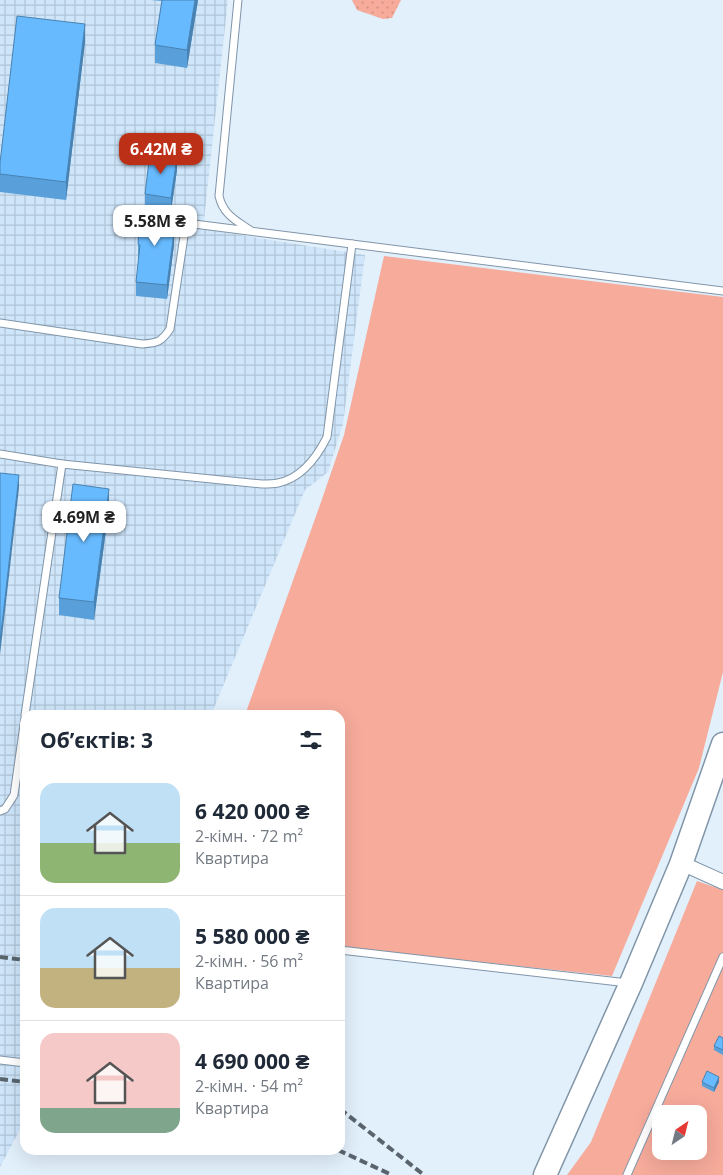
<!DOCTYPE html>
<html lang="uk">
<meta charset="utf-8">
<style>
body{margin:0;font-family:"Open Sans",sans-serif;background:#f6f6f7;color:#1f2937;height:100vh;display:flex;flex-direction:column;font-size:19px;white-space:nowrap}
*{box-sizing:border-box;margin:0}
p{font-size:16px;color:#747a83}
.icon{flex:none;width:28px;height:28px;fill:none;stroke:currentColor;stroke-width:2;stroke-linecap:round;stroke-linejoin:round}
.map{position:relative;flex:1;overflow:hidden}
.details{position:absolute;left:20px;top:710px;width:325px;height:445px;display:flex;flex-direction:column;background:#fff;border-radius:15px;box-shadow:0 5px 20px #0002}
.details>*{flex:none}
.needle{width:32px;rotate:35deg}
.fabs{position:absolute;left:652px;top:1105px;display:grid;gap:10px}
.fabs a{display:grid;place-items:center;width:55px;height:55px;border-radius:10px;background:#fff;box-shadow:0 5px 20px #0002;font-size:25px}
.price{position:absolute;translate:-50% -42px;padding:0 11px;border-radius:10px;background:#fff;color:#222;font-size:16px;line-height:32px;filter:drop-shadow(0 1px 2px #0008)}
.price::after{content:'';position:absolute;left:50%;top:30px;width:15px;height:11px;margin-left:-8px;background:inherit;clip-path:polygon(0 0,100% 0,50% 100%)}
.price.selected{background:#bb3016;color:#fff}
ul{padding:0;list-style:none}
li{display:flex;align-items:center;gap:15px;height:125px;padding:0 20px}
li+li{border-top:1px solid #e0e1e3}
li span{display:grid;place-items:center;flex:none;width:140px;height:100px;border-radius:15px;color:#555}
li>.icon{margin-inline-start:auto}
span .icon{width:60px;height:60px;fill:#fffc;stroke-width:1}
li b{font-size:21px}
h2{display:flex;justify-content:space-between;align-items:center;height:60px;padding:0 20px;font-size:21px}
.map>svg:first-child{display:block}
.industrial{fill:url(#industrial-grid)}
.grass{fill:url(#grass-dots)}
.garden{fill:#f6ab9b;fill-rule:evenodd}
.lines{fill:none;stroke-linecap:round;stroke-linejoin:round}
.lane-casing{stroke:#8095a8;stroke-width:9}
.street-casing{stroke:#8095a8;stroke-width:16}
.primary-casing{stroke:#8095a8;stroke-width:25}
.lane{stroke:#fff;stroke-width:7}
.street{stroke:#fff;stroke-width:14}
.primary{stroke:#fff;stroke-width:22}
.rail{stroke:#5a646d;stroke-width:4;stroke-dasharray:8 4;stroke-linecap:butt}
.wall{fill:#59a0da}
.shaded-wall{fill:#4882b2}
.building{fill:#67bafe;stroke:#4882b2}
</style>
<div class="map">
<svg width="723" height="1175" viewBox="0 0 723 1175">
<defs>
<pattern id="industrial-grid" width="8" height="8" patternUnits="userSpaceOnUse" patternTransform="scale(1.25)"><rect width="8" height="8" fill="#cee5fa"/><path d="M0 4h8M4 0v8" fill="none" stroke="#b0c4d6"/></pattern>
<pattern id="grass-dots" width="8" height="8" patternUnits="userSpaceOnUse" patternTransform="scale(1.25)"><rect width="8" height="8" fill="#f6ab9b"/><path d="M2 2h.1M6 6h.1" fill="none" stroke="#d29385" stroke-width="1.8" stroke-linecap="round"/></pattern>
</defs>
<rect width="100%" height="100%" fill="#e2f0fc"/>
<!-- industrial -->
<path class="industrial" d="M0,0H228L203,229L365,255L343,424L328,472L305,490L211,715H25V1120L0,1167Z"/>
<!-- grass -->
<path class="grass" d="M352,0H401L392,18L383,19L357,10Z"/>
<!-- garden -->
<g class="garden">
<path d="M384,256L723,297V672L699,768L612,976L340,947V715H245L321,502L344,435Z"/>
<path d="M697,881L723,890V1175H567L591,1142ZM661,1114H699V1151H661Z"/>
</g>
<g class="lines">
<defs>
<g id="lane">
<path d="M238,0L219,196C223,214 235,220 250,230"/>
<path d="M0,323L142,344C158,343 161,342 170,329L186,223L723,291"/>
<path d="M0,454L62,464"/>
<path d="M25,715L62,464L262,484C267,484 273,484 278,483C302,478 317,457 327,437L352,244"/>
<path d="M0,811L5,809L14,795L25,718"/>
<path d="M340,950L628,983"/>
<path d="M0,1060L25,1063"/>
<path d="M627,1175L723,957"/>
</g>
<path id="street" d="M681,864L690,867L723,882"/>
<path id="primary" d="M545,1175L631,983L681,864L723,744"/>
</defs>
<!-- lane casing -->
<use href="#lane" class="lane-casing"/>
<!-- street casing -->
<use href="#street" class="street-casing"/>
<!-- primary casing -->
<use href="#primary" class="primary-casing"/>
<!-- lane -->
<use href="#lane" class="lane"/>
<!-- street -->
<use href="#street" class="street"/>
<!-- primary -->
<use href="#primary" class="primary"/>
<!-- rail -->
<g class="rail">
<path d="M0,957L25,960"/>
<path d="M0,1079L25,1082"/>
<path d="M340,1109L424,1175"/>
<path d="M338,1150L392,1175"/>
</g>
</g>
<!-- wall -->
<g class="wall">
<path d="M151,0H198L187,68L155,63V45L162,1Z"/>
<path d="M85,42L66,200L0,192V163Z"/>
<path d="M177,170L171,211H169L168,231L174,245L167,299L136,296V282L139,258H138V244L142,228L145,207V194Z"/>
<path d="M109,507L94,620L59,615V598Z"/>
<path d="M723,1038V1055L714,1050V1046Z"/>
<path d="M702,1082H719L714,1092L702,1086Z"/>
<path d="M679,1151H688L686,1155Z"/>
</g>
<!-- shaded-wall -->
<g class="shaded-wall">
<path d="M195,0H198L187,68V50Z"/>
<path d="M85,24V42L66,200V182Z"/>
<path d="M177,157V170L171,211V198Z"/>
<path d="M169,210V223L167,245V231Z"/>
<path d="M174,232V245L167,299V285Z"/>
<path d="M19,475V488L0,655V642Z"/>
<path d="M109,489V507L94,620V602Z"/>
<path d="M719,1077V1082L714,1092V1088Z"/>
</g>
<!-- building -->
<g class="building">
<path d="M162,0H195L187,50L155,45Z"/>
<path d="M17,16L85,24L66,182L0,174V163Z"/>
<path d="M150,153L177,157L171,198L145,194Z"/>
<path d="M144,207L169,210L167,231L174,232L167,285L136,282L140,245L138,244L139,228H142Z"/>
<path d="M0,473L19,475L0,642Z"/>
<path d="M73,484L109,489L94,602L59,598Z"/>
<path d="M719,1036L723,1038V1050L714,1046Z"/>
<path d="M707,1071L719,1077L714,1088L702,1082Z"/>
</g>
</svg>
<div class="fabs">
<a><svg class="needle" viewBox="-14 -14 28 28"><path d="M0-13l5 13h-10z" fill="#e53935"/><path d="M0 13l5-13h-10z" fill="#747a83"/></svg></a>
</div>
<b class="price selected" style="left:161px;top:175px">6.42M ₴</b>
<b class="price" style="left:155px;top:247px">5.58M ₴</b>
<b class="price" style="left:84px;top:543px">4.69M ₴</b>
<section class="details">
<h2>Об’єктів: 3<svg class="icon" aria-label="filters" viewBox="0 0 24 24"><path d="M4 7h16M4 17h16"/><circle cx="9" cy="7" r="2"/><circle cx="15" cy="17" r="2"/></svg></h2>
<ul>
<li><span style="background:linear-gradient(#bfe0f5 60%,#8fb573 0)"><svg class="icon" aria-label="home" viewBox="0 0 24 24"><path d="M3 11l9-7 9 7M6 9v11h12V9"/></svg></span><div><b>6 420 000 ₴</b><p>2-кімн. · 72 m²</p><p>Квартира</p></div></li>
<li><span style="background:linear-gradient(#bfe0f5 60%,#c2b280 0)"><svg class="icon" aria-label="home" viewBox="0 0 24 24"><path d="M3 11l9-7 9 7M6 9v11h12V9"/></svg></span><div><b>5 580 000 ₴</b><p>2-кімн. · 56 m²</p><p>Квартира</p></div></li>
<li><span style="background:linear-gradient(#f6c9c9 75%,#7fa58c 0)"><svg class="icon" aria-label="home" viewBox="0 0 24 24"><path d="M3 11l9-7 9 7M6 9v11h12V9"/></svg></span><div><b>4 690 000 ₴</b><p>2-кімн. · 54 m²</p><p>Квартира</p></div></li>
</ul>
</section>
</div>
